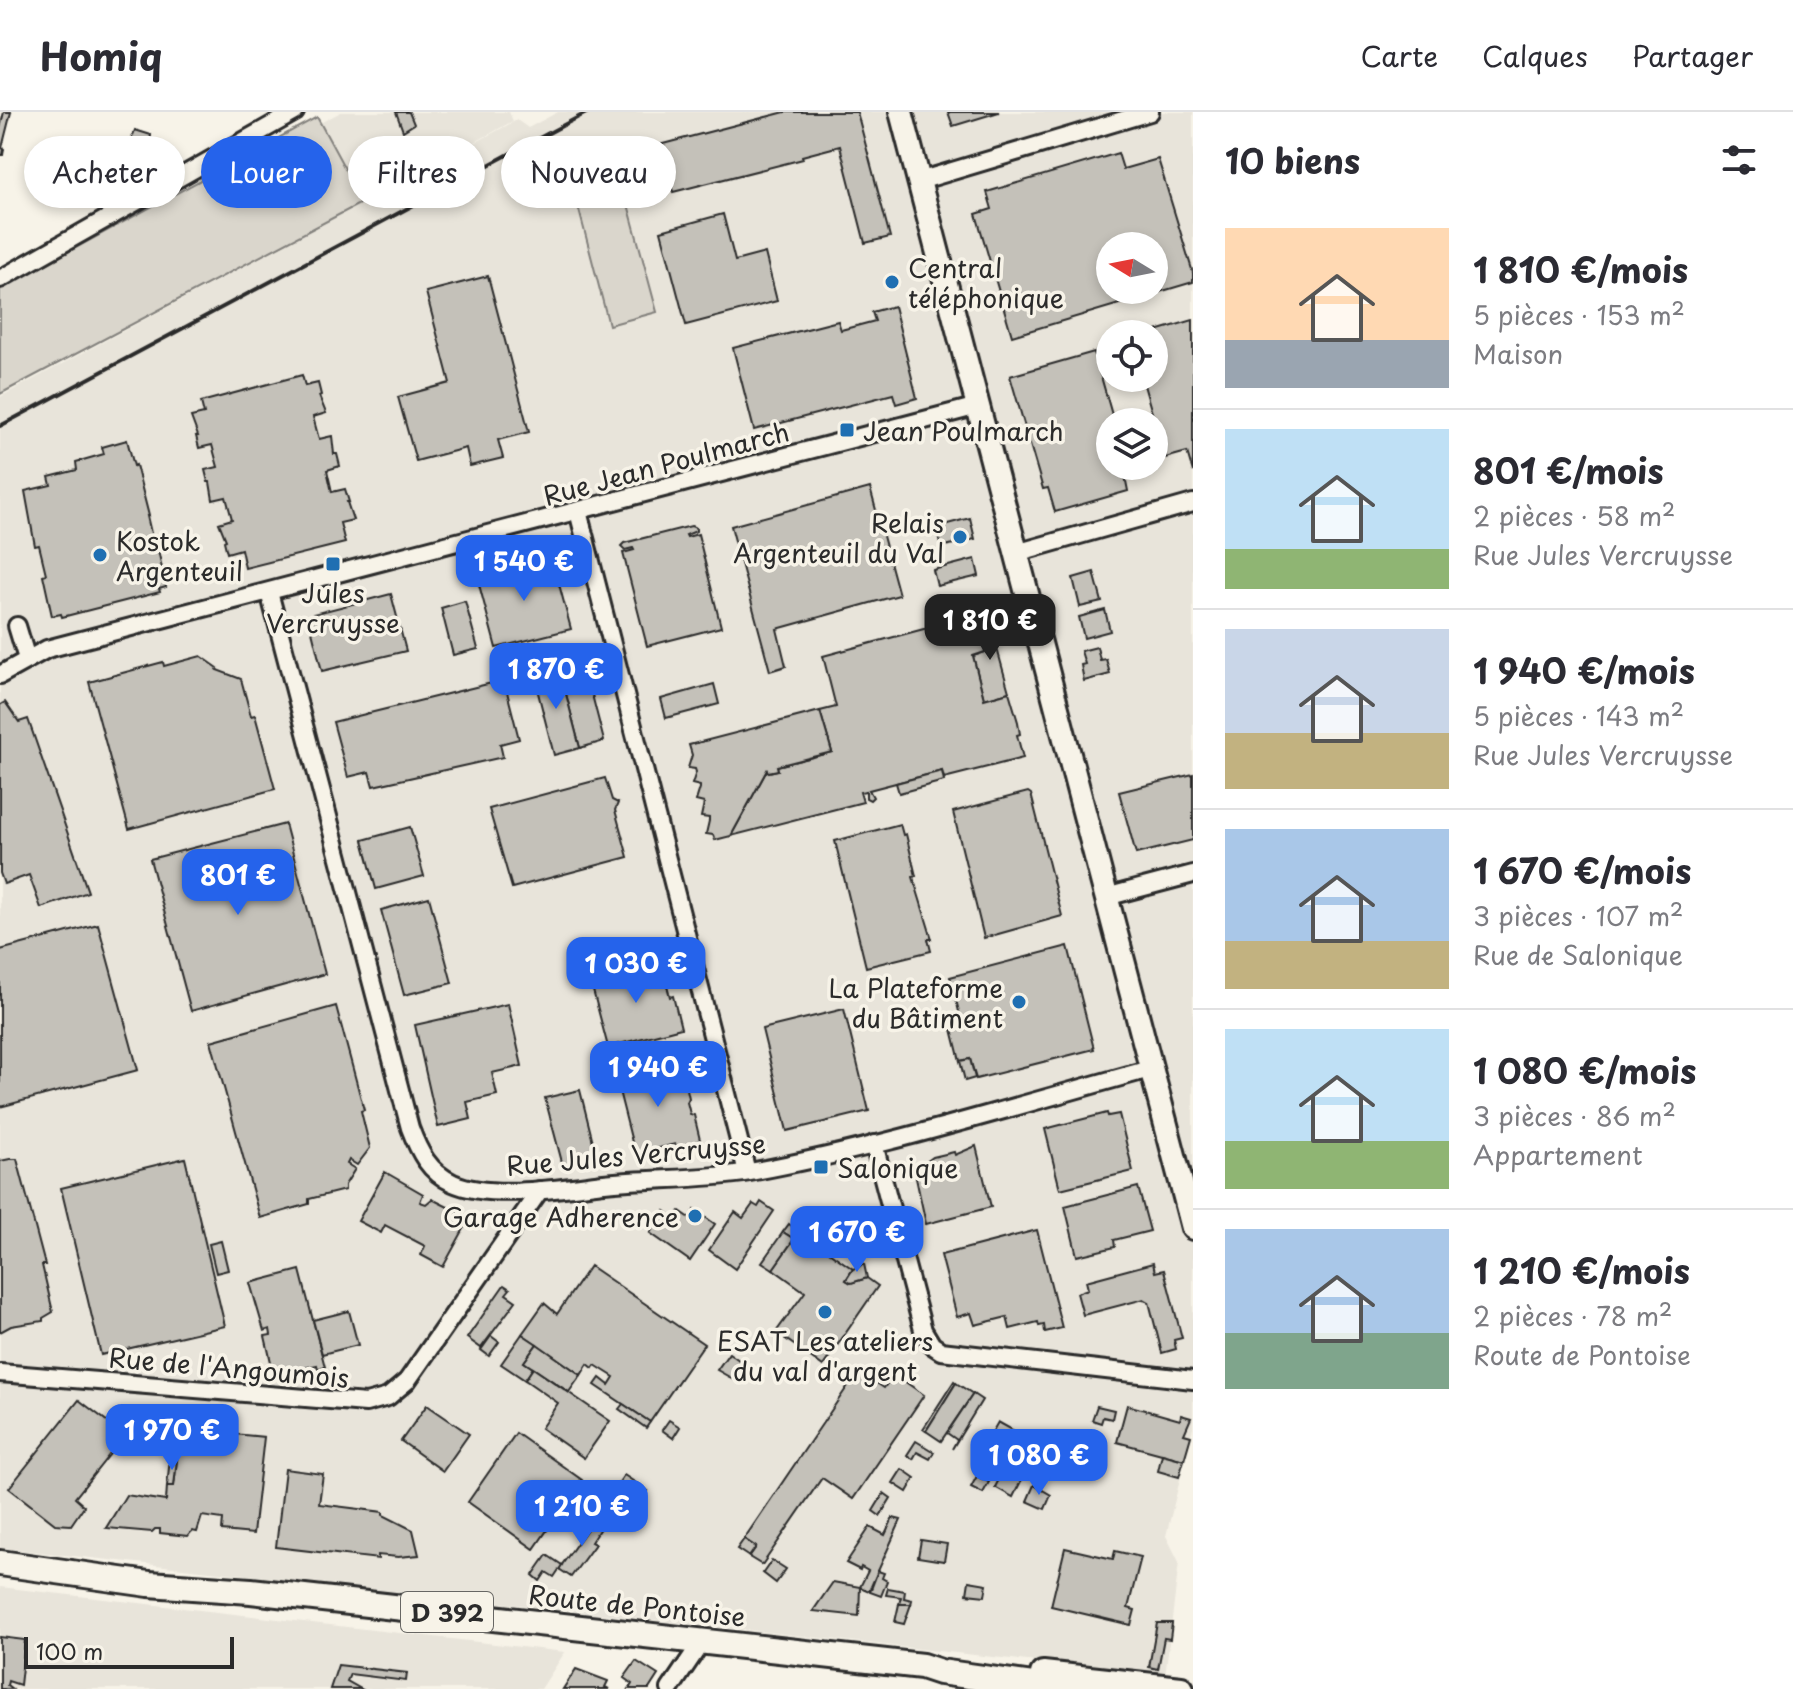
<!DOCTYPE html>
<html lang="fr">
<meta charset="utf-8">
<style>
body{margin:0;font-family:"Playpen Sans",sans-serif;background:#f2f2f3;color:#2b2b33;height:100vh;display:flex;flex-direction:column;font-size:30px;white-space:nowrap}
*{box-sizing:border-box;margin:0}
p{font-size:26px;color:#7c7c81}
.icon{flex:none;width:44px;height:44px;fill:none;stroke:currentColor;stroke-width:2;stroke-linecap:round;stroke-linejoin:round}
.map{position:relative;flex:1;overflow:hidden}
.panel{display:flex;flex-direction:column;background:#fff;width:600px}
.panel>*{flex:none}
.hud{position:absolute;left:24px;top:24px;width:760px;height:72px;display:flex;gap:16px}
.needle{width:52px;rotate:280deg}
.buttons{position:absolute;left:1096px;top:120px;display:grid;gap:16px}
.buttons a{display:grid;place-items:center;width:72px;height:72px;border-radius:50%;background:#fff;box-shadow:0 4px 12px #0003;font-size:40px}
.scale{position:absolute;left:24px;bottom:20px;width:210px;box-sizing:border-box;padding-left:8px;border:4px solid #2b2b2b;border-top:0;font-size:22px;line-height:28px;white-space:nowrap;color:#2b2b2b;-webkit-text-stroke:6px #f7f3e8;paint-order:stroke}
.price{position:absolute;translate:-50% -68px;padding:0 18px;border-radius:16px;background:#2563eb;color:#fff;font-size:26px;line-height:52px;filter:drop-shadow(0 2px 4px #0008)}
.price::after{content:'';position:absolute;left:50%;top:48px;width:24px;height:18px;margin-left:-12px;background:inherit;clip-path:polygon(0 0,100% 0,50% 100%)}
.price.selected{background:#222;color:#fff}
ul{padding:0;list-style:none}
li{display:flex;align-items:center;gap:24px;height:200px;padding:0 32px}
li+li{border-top:2px solid #e1e1e2}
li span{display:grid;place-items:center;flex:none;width:224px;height:160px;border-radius:0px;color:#555}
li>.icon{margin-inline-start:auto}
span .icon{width:96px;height:96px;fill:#fffc;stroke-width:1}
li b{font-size:34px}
h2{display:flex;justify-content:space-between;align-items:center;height:96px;padding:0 32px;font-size:34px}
.pill{padding:0 28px;border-radius:36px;background:#fff;box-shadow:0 4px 12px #0003;font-size:28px;line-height:72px}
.pill.selected{background:#2563eb;color:#fff}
header{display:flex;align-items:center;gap:48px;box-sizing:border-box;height:112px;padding:0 40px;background:#fff;border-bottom:2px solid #e1e1e2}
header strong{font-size:38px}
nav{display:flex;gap:44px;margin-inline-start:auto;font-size:28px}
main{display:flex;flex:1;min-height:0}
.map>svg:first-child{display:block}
.built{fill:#e8e4da;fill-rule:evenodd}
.green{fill:#dad6cc;stroke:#82807c;stroke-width:2}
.building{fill:#c4c1b9;stroke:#2b2b2b;stroke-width:2;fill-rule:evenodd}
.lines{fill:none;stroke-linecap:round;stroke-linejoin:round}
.street-casing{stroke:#2b2b2b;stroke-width:22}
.secondary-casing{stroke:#2b2b2b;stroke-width:28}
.primary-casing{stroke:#2b2b2b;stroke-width:30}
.street{stroke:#f7f3e8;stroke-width:16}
.secondary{stroke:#f7f3e8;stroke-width:22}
.primary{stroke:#f7f3e8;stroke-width:24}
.rail{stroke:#2b2b2b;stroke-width:4}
.poi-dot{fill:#1f6fb2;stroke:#f7f3e8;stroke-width:3}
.labels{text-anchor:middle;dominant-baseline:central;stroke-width:7;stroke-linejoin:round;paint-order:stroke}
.shield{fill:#f7f3e8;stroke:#686764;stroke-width:2}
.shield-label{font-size:24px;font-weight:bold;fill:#2b2b2b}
.poi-label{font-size:26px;fill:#2b2b2b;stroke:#f7f3e8;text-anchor:start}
.street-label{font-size:26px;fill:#2b2b2b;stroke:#f7f3e8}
</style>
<header>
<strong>Homiq</strong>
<nav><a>Carte</a><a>Calques</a><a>Partager</a></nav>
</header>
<main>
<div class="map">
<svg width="1193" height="1577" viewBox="0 0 1193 1577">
<rect width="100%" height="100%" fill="#f7f3e8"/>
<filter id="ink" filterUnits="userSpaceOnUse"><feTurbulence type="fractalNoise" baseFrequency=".0125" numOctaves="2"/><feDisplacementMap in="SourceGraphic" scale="16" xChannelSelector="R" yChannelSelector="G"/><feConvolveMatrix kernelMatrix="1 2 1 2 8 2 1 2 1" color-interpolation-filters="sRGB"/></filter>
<g filter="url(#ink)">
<!-- built -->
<g class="built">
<path d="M341,0H509L513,9L428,56L517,8L528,16L558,0H1193V1315L1166,1424L1179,1450L1165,1564L0,1436V285L363,91L320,11ZM1110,134H1154V178H1110ZM1110,222H1154V266H1110ZM1110,310H1154V354H1110Z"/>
<path d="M0,1475L565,1540L541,1577H0Z"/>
</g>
<!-- green -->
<g class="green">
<path d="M317,5L363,90L0,282V177Z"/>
<path d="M625,81L657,200L609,213L578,94Z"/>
</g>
<!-- building -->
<g class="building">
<path d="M4,0H11L2,36L4,37L3,43H0V16Z"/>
<path d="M396,0H409L414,12L403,19Z"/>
<path d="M785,0H857L890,125L865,131L840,34L802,44L803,47L673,80L659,33Z"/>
<path d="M948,0H999L953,14Z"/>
<path d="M135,18L151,23L148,46L127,39Z"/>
<path d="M1118,41L1123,57L1158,47L1193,161V170L1012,224L976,102L992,97L987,80ZM1110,134H1154V178H1110Z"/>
<path d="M723,102L735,149L765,141L777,189L686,213L661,119Z"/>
<path d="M488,164L529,320L498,328L503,346L470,354L466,336L416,349L398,285L450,271L426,180Z"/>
<path d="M894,194L917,286L896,292L893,282L754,318L733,236L838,209L841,218L875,209L872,200Z"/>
<path d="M1193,208V360L1187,340L1165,346L1142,266H1154V222H1146Z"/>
<path d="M1094,240L1114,310H1110V354H1123L1128,379L1055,400L1048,376L1043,377L1010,264Z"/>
<path d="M302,263L305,274L318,271L321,283L319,284L326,301L313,305L319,327L332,324L334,342H337L340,354L327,358L332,380L345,377L349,390H347L353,408L340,411L345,431L245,456L241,437L227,441L224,429L226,428L219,411L232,407L226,385L213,388L210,370H208L205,358L218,355L212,333L199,336L196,324H198L191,305L204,302L201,290Z"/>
<path d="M127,328L134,354L136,353L149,404H147L154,434L157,433L166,475L159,477L160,480L62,505L61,502L52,504L43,463L46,462L39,433L35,434L25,379L51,373L49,365L77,358L76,350L104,342L102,335Z"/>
<path d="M870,376L899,483L777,517L786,554L770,559L731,414Z"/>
<path d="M970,406L975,427L941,435L936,415Z"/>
<path d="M691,414L696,416V419L686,423L687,425L698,422L721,515L647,534L623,441L634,438L633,436L625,438L621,434L624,431Z"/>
<path d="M552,446L571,517L496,536L477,465Z"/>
<path d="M975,447L979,464L937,474L933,458Z"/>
<path d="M1094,460L1102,490L1080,495L1073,466Z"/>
<path d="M391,482L406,539L322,559L310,511L313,502Z"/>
<path d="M465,489L478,537L453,543L441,496Z"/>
<path d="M1105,498L1110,519L1084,526L1079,505Z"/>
<path d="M987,500L1009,580L984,587L973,544L985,540L976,503Z"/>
<path d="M976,503L985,540L973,544L984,587L1009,580L1018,610L1020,622L1017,623L1023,646L944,666L942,659L869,678L873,685L870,688L866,686V679L860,680L863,690L731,724L767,658L768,660L778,658L777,654L832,640L820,599L836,595L823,544Z"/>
<path d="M1097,535L1100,548L1106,547L1110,562L1084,569L1081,553L1085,552L1081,539Z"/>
<path d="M201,544L218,556L217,558L241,567L251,604L255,603L275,677L129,717L89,570L163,550L164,554Z"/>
<path d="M524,548L530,575L520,577L513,551Z"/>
<path d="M583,548L604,629L580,636L559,555Z"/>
<path d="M559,555L580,636L554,643L533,561Z"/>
<path d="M504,568L519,627L500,632L503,645L373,674L369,660L348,665L333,610Z"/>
<path d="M714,572L719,592L666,606L661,587Z"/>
<path d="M5,590L19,610L28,607L88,780L41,796L29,763L4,772L0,761V593Z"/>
<path d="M820,599L832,640L777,654L778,658L768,660L767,658L731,724L715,728L713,723L706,722L709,709V706L701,705L704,691L696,689L700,676V674L692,672L696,660L695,657L688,656L692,643L689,633Z"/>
<path d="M942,659L944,669L899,681L896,671Z"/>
<path d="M1193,662V728L1136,742L1119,680Z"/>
<path d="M605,666L612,688L618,691L615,698L628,745L512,776L489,697Z"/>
<path d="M1028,680L1031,682L1062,804L984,826L953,700Z"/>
<path d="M285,712L325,862L191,899L150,747Z"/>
<path d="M900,712L903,723L906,722L916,764L913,765L932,827H928L931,839L866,855L835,729Z"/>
<path d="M410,715L424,764L376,777L363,728Z"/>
<path d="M429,785L452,871L404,883L381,798Z"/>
<path d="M98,812L138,958L0,995V838Z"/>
<path d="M1068,834L1094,937L976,967L970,947L960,949L952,917L963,915L950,865Z"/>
<path d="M665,851L670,873L667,874L670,885L673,884L681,916L608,935L591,871Z"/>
<path d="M508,892L522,954L492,961L497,983L467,990L471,1007L438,1015L415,913Z"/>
<path d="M336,894L364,998L361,999L370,1036L357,1053L349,1048L347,1052L355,1057L345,1073V1078L309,1087V1092L260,1106L211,929Z"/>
<path d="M844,897L869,999L787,1019L762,917Z"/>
<path d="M970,947L975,966L965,969L960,949Z"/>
<path d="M677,952L682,955L689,986L687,990L690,1002L694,1003L700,1028L697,1033L680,1037L675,1032L635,1042L616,967Z"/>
<path d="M580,978L597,1046L563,1054L545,986Z"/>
<path d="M1107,1001L1108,1004L1119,1002L1133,1059L1060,1077L1045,1017Z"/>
<path d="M976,1034L991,1095L926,1112L916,1066L919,1055L933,1045L954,1040L955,1043Z"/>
<path d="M185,1046L225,1214L101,1243L61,1076Z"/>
<path d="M10,1047H17L45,1153H42L53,1200L43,1206V1209L11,1214L0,1220V1049Z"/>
<path d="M385,1060L423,1082L420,1090L426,1092L432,1087L470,1106L443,1155L421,1143L425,1134L385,1113L381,1121L358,1109Z"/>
<path d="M1138,1075L1150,1119L1114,1128L1115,1135L1077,1144L1065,1094Z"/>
<path d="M761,1090L774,1099L735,1157L709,1138L735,1100L743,1106L753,1092L758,1095Z"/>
<path d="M695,1098L715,1112L690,1149L650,1121L665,1099L674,1106L680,1099L690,1106Z"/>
<path d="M789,1112L853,1157L846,1168L851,1171L867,1166L878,1174L823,1254L776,1220L805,1180L773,1157L794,1127L783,1120Z"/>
<path d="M1037,1118L1062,1216L1045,1220L1044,1213L1039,1214L1038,1210L1010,1217L1007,1205L975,1213L971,1201L957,1205L941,1143Z"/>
<path d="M783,1120L794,1127L773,1157L762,1150Z"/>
<path d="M221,1129L228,1158L216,1161L209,1132Z"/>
<path d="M1153,1151L1155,1160L1164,1158L1182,1226L1174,1228L1176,1237L1162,1241L1149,1190L1144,1187L1083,1203L1077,1181L1088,1177L1086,1169Z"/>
<path d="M864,1152L867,1166L851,1171L846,1168L853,1157Z"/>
<path d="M590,1154L704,1232L650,1310L595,1273L600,1266L609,1273L614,1265L595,1253L593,1256L588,1252L581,1263L522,1222L544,1191L557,1202Z"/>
<path d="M300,1158L325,1255L318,1257L317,1253L274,1263L265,1224L271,1223L270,1217L264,1219L250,1171Z"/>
<path d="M504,1173L510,1177L506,1182L516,1189L481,1236L467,1226Z"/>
<path d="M349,1199L358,1233L322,1242L313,1208Z"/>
<path d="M522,1222L537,1232L524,1250L533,1256L525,1268L501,1252Z"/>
<path d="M491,1224L499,1230L489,1244L481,1238Z"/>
<path d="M537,1232L581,1263L569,1280L524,1250Z"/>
<path d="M729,1241L750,1256L740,1271L717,1258Z"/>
<path d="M533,1256L610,1309L584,1346L541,1316L558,1291L525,1268Z"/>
<path d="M858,1259L884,1276L894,1262L924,1283L853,1387L822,1366L762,1453L749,1445L756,1435L744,1427Z"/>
<path d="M954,1269L956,1271L926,1319L923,1317Z"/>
<path d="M956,1271L973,1282L941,1329L926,1319Z"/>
<path d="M973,1282L982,1288L952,1337L957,1328L947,1321Z"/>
<path d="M79,1288L125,1323L75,1386L84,1394L71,1413L55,1412L9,1376Z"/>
<path d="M623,1292L650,1310L646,1316L619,1297Z"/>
<path d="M427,1293L469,1322L443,1359L401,1329Z"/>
<path d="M1127,1293L1180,1308L1181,1303L1191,1306L1184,1322L1191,1324L1184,1348L1117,1330Z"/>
<path d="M1097,1294L1114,1298L1112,1307L1103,1305L1101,1311L1092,1308Z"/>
<path d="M669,1308L680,1315L673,1326L662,1318Z"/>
<path d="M998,1310L1018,1321L1010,1334L990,1324Z"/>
<path d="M173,1316L213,1320L212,1324L233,1326L234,1322L264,1325L253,1422L222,1419L223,1407L202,1404L197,1420L192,1419L188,1424L160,1421V1417H155L152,1420L106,1416L126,1383L166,1389L167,1374H174L177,1347L170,1346Z"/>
<path d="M516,1321L582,1368L534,1437L468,1390Z"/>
<path d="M916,1329L934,1340L930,1347L917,1340L913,1347L907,1343Z"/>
<path d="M1162,1342L1184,1348L1179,1365L1158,1359Z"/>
<path d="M170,1346L177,1347L174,1374H167Z"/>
<path d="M285,1357L323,1362L319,1392L383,1400V1403L413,1418L419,1443L398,1445L378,1443V1447L276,1435Z"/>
<path d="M902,1357L915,1366L907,1380L893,1371Z"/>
<path d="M1003,1360L1021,1369L1013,1385L995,1375Z"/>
<path d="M624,1363L648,1379L625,1413L601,1397Z"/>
<path d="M977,1364L989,1370L983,1381L971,1375Z"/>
<path d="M1034,1373L1051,1383L1045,1397L1027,1389Z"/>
<path d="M884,1381L891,1386L880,1404L873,1399Z"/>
<path d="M596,1404L604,1410L591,1430L595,1432L571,1465L559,1457Z"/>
<path d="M893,1406L901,1408L869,1479L860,1475L868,1459L861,1455L860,1458L846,1451L870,1415L885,1423Z"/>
<path d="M744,1427L756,1435L749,1445L737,1437Z"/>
<path d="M921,1428L947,1432L944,1449L918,1445Z"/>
<path d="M1065,1436L1113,1447L1115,1439L1141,1445L1128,1496L1135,1498L1131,1513L1051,1494Z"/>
<path d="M547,1443L562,1453L554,1465L546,1460L540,1469L533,1463Z"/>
<path d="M772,1448L786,1457L776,1471L763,1461Z"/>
<path d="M878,1459L884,1461L882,1466L887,1469L881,1484L870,1480Z"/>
<path d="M969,1469L987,1472L985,1484L967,1482Z"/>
<path d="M833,1470L860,1475L859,1504L813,1499Z"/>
<path d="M888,1476L905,1479L904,1486L912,1488L911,1492H899L901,1485L886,1483Z"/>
<path d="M899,1492H911L904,1512L895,1510Z"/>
<path d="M1157,1511H1172L1170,1527L1164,1526L1158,1557L1149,1555Z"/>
<path d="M0,1525L25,1528L20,1573L8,1569L7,1573L12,1577H0Z"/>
<path d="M636,1549L658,1563L649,1577H629L632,1572L624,1566Z"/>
<path d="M338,1553L407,1561L406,1569L350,1562L347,1569L361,1577H330Z"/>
<path d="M576,1557L608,1569L605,1575L609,1577H563Z"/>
</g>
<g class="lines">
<defs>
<g id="street">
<path d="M919,69L1150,0"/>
<path d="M0,167L295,0"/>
<path d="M578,399L747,1060"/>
<path d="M1016,441L1193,391"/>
<path d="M269,480L410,1016C419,1040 429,1060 453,1071C491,1088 562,1076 604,1071C652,1066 702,1068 750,1060C885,1035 1018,993 1150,957"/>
<path d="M17,514L27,547"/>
<path d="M0,563L47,537L978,294"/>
<path d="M1106,785L1193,762"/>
<path d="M874,1032L923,1218L932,1233L941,1239L1193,1268"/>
<path d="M0,1261L366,1291L388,1285L407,1269L540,1078"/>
<path d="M670,1577L703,1528"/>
</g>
<path id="secondary" d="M901,0L1193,1116"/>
<g id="primary">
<path d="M0,1451L149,1472L251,1479L922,1554L940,1560L1062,1577"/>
<path d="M1043,1562L1181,1577"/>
</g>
</defs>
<!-- street casing -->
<use href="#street" class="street-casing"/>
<!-- secondary casing -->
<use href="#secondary" class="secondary-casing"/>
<!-- primary casing -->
<use href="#primary" class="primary-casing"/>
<!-- street -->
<use href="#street" class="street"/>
<!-- secondary -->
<use href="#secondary" class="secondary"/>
<!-- primary -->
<use href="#primary" class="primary"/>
<!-- rail -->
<path class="rail" d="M0,314L588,0"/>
</g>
</g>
<!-- markers -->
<g class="poi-dot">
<circle cx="892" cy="170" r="8"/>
<rect x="839" y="310" width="16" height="16" rx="4"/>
<circle cx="960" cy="425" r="8"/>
<circle cx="100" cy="443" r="8"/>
<rect x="325" y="444" width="16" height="16" rx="4"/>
<circle cx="1019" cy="890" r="8"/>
<rect x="813" y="1047" width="16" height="16" rx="4"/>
<circle cx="695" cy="1104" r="8"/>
<circle cx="825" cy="1200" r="8"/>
</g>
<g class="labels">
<!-- shield labels -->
<rect class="shield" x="401" y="1480" width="92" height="40" rx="6"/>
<g class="shield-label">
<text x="447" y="1500">D 392</text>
</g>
<!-- poi labels -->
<g class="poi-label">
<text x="908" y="155">Central<tspan x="908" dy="30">téléphonique</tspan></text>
<text x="863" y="318">Jean Poulmarch</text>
<text x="944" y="410" text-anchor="end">Relais<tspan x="944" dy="30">Argenteuil du Val</tspan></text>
<text x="116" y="428">Kostok<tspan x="116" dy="30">Argenteuil</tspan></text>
<text x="333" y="480" text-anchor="middle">Jules<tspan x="333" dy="30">Vercruysse</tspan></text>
<text x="1003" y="875" text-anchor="end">La Plateforme<tspan x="1003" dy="30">du Bâtiment</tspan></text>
<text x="837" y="1055">Salonique</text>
<text x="679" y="1104" text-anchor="end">Garage Adherence</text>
<text x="825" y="1228" text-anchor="middle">ESAT Les ateliers<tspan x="825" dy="30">du val d'argent</tspan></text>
</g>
<!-- street labels -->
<g class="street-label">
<text transform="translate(666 351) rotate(-15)">Rue Jean Poulmarch</text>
<text transform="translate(636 1042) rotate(-5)">Rue Jules Vercruysse</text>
<text transform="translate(229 1255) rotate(5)">Rue de l'Angoumois</text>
<text transform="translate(637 1493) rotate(6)">Route de Pontoise</text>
</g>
</g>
</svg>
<div class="buttons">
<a><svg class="needle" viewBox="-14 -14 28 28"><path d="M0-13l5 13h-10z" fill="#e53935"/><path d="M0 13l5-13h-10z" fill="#7c7c81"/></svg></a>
<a><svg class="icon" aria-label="locate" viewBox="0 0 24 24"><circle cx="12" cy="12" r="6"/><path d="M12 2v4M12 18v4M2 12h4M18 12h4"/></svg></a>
<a><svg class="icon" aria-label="layers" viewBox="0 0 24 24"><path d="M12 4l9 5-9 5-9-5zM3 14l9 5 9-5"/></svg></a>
</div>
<div class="scale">100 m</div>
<b class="price" style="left:524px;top:491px">1 540 €</b>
<b class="price selected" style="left:990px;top:550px">1 810 €</b>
<b class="price" style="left:556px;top:599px">1 870 €</b>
<b class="price" style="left:238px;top:805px">801 €</b>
<b class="price" style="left:636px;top:893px">1 030 €</b>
<b class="price" style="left:658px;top:997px">1 940 €</b>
<b class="price" style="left:857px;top:1162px">1 670 €</b>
<b class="price" style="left:172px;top:1360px">1 970 €</b>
<b class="price" style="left:1039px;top:1385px">1 080 €</b>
<b class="price" style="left:582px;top:1436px">1 210 €</b>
<div class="hud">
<a class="pill">Acheter</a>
<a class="pill selected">Louer</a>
<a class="pill">Filtres</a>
<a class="pill">Nouveau</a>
</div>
</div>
<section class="panel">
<h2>10 biens<svg class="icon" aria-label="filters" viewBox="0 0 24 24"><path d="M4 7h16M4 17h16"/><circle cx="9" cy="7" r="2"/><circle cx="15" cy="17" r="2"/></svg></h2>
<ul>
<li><span style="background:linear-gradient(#ffd9b3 70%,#9aa5b1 0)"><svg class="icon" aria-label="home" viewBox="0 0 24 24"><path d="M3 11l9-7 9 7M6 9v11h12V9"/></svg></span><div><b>1 810 €/mois</b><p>5 pièces · 153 m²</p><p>Maison</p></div></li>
<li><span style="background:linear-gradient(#bfe0f5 75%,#8fb573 0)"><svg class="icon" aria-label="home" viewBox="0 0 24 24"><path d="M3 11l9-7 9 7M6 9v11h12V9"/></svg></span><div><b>801 €/mois</b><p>2 pièces · 58 m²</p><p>Rue Jules Vercruysse</p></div></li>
<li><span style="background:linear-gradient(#c9d6e8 65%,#c2b280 0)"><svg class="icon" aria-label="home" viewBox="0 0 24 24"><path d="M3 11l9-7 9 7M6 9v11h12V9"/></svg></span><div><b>1 940 €/mois</b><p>5 pièces · 143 m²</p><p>Rue Jules Vercruysse</p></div></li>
<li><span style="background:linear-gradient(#a9c7e8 70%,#c2b280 0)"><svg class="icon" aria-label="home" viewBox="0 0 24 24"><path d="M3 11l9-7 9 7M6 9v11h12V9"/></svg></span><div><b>1 670 €/mois</b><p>3 pièces · 107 m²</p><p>Rue de Salonique</p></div></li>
<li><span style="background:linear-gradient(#bfe0f5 70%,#8fb573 0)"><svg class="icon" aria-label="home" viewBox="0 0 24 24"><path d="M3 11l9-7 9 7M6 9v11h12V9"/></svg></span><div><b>1 080 €/mois</b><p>3 pièces · 86 m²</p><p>Appartement</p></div></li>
<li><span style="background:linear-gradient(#a9c7e8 65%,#7fa58c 0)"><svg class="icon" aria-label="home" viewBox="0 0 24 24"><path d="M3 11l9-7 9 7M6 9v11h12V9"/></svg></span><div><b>1 210 €/mois</b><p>2 pièces · 78 m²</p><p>Route de Pontoise</p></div></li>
</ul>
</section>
</main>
